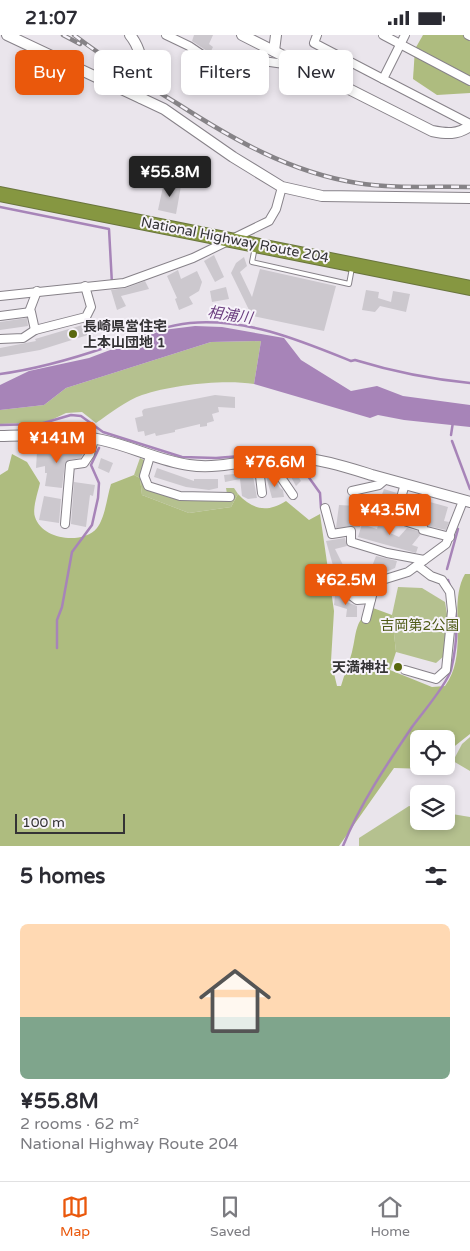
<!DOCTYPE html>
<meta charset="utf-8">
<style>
body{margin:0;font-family:"Varela Round","Noto Sans JP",sans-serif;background:#f7f7f7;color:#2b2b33;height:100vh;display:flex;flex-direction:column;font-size:19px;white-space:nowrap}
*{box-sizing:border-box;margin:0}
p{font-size:16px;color:#7c7c81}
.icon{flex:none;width:28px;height:28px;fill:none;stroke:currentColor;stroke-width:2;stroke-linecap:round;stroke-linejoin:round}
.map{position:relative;height:811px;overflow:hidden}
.details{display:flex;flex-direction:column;background:#fff;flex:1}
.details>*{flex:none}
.top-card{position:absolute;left:15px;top:15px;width:440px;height:45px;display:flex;gap:10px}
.controls{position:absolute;left:410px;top:695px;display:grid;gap:10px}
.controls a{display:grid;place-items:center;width:45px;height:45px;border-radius:8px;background:#fff;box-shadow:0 2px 8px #0003;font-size:25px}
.scale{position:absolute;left:15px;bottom:12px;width:110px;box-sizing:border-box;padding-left:5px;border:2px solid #343335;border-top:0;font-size:14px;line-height:18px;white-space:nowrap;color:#343335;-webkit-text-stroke:4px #f7f3fa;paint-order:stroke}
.price{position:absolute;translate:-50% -42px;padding:0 11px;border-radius:5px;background:#ea580c;color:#fff;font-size:16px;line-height:32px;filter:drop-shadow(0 1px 2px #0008)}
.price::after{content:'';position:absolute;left:50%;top:30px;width:15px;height:11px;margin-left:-8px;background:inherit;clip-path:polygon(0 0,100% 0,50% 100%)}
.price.on{background:#222;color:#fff}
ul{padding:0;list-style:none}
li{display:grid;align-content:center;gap:10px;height:265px;padding:0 20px}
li+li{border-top:1px solid #e1e1e2}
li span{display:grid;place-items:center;height:155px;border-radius:8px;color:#555}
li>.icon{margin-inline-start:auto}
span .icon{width:90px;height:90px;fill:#fffc;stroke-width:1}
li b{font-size:21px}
h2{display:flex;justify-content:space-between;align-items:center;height:60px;padding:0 20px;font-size:21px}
.tag{padding:0 18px;border-radius:8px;background:#fff;box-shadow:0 2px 8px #0003;font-size:18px;line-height:45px}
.tag.on{background:#ea580c;color:#fff}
.status{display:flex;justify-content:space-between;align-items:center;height:35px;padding:0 25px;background:#fff;direction:ltr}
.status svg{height:14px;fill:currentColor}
.menu{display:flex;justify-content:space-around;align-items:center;height:70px;border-top:1px solid #e1e1e2;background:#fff;font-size:14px;color:#7c7c81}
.menu a{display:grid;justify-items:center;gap:2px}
.menu .on{color:#ea580c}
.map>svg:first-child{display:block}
.green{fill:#b5c18f}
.forest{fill:#aebc7f}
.water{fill:#a784b8}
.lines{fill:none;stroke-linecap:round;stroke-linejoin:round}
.stream{stroke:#a784b8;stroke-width:2.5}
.building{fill:#ccc8ce}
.lane-casing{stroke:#878289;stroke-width:6}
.street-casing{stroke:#878289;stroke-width:10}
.secondary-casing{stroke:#878289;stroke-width:12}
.highway-casing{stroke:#69743d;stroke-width:16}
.lane{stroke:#fff;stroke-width:4}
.street{stroke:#fff;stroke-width:8}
.secondary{stroke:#fff;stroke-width:10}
.highway{stroke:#869741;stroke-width:14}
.rail-casing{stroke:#868387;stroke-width:4.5}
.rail{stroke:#f7f3fa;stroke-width:2.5;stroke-dasharray:8;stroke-linecap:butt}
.poi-dot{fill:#59680f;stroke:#f7f3fa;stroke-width:2}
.labels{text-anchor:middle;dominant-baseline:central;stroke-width:4;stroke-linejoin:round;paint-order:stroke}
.street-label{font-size:14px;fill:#343335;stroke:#f7f3fa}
.poi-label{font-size:14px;font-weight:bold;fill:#343335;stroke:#f7f3fa;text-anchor:start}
.park-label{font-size:14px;fill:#4e5a16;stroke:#f7f3fa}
.water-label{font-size:15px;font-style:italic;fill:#6b3e7f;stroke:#f7f3fa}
</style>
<div class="status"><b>21:07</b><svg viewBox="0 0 49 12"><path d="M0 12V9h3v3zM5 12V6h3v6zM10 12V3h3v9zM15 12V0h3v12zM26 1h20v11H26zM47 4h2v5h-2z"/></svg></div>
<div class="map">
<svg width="470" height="811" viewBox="0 0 470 811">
<rect width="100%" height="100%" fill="#eae5ec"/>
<!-- green -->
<g class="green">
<path d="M261,306L254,349C223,344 172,350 142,360C127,365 109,379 96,388L82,377L66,378L47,387L0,389V375L44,370L66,353L211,307Z"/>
<path d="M140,423L146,426L140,443L146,454L179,464L227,459L226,453H234L238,459L231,472L189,478L142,460L140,443L134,440Z"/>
<path d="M398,552L422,553L445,567L448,585L444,621L436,628L396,617L392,580Z"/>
<path d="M470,702V736L453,726L462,709Z"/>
<path d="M409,771L419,773V786H446V778L470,782V811H359V803Z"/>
</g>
<!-- forest -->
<g class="forest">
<path d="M423,0H470V58L437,60L413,44L415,14Z"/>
<path d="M12,419L27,427L40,448C38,457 32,474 35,482C42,505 83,510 97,493C105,483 107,462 111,449L134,440L140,443L142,460L189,478L231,472L238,459C253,475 267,478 286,466L309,485L320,479L334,576L331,626L337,651H341C344,640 349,629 352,617C357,597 354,586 373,573L392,580L396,617L390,635L432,652L445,651C470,617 447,570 465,539H470V699L446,718V704H419V731H431L427,734L394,733L339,811H0V440L8,435Z"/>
</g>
<!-- water -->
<path class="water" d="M195,291L222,292L284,303L301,325L351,356L377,351L403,361L470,370V392L404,385L378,380L370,383L254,349L261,306L211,307L66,353L44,370L0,375V350L29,336L89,323L163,295Z"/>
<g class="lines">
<!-- stream -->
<g class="stream">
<path d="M0,172L109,194L112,249"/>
<path d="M0,339C37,334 72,324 107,312C134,303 161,291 190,288C247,283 299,305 351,326L355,325C394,337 430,344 470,348"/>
<path d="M0,390L40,389L71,380L81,381L103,397L182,422L216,423L264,419"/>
<path d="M451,400L453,387"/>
<path d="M452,406L470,454"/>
<path d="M300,430L320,458L321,473"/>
<path d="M447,534L458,494"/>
<path d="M57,613V585L62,572L72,517L92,490L98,463L99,448L91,430L99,413"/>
<path d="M343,811C360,769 387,729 412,692C422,678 446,651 451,635C458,606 459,573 448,545"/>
</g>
</g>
<!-- building -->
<g class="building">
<path d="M194,0H213L209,9L213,12L210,18L192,6Z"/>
<path d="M164,147L181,151L176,179L158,175Z"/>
<path d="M214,220L224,242L215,247L204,226Z"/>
<path d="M244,222L247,231L240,237L252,262L260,234L336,251L324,296L248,280L249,275L231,238L236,228Z"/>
<path d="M178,235L181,244L197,236L202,247L199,256L189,262L193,269L179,275L175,264L177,263L167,241Z"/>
<path d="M145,246L149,254L121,261L126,271L117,275L111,255L126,253Z"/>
<path d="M226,252L229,264L212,267L210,256Z"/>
<path d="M366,255L379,257L378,263L391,267L393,256L410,259L406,277L380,271L375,277L362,275Z"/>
<path d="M27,283L28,291L0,295V287Z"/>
<path d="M106,283L110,293L40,315L0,322V313L36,306L35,304Z"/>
<path d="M215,360L235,362V373L218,372L219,377L212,379L214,386L207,388V391L200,392V389L175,395V397L156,401L155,398L145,401L144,396L138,397L135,383L143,381L142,376L144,374Z"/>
<path d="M86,411L81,423L69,425L65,428L62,453L45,451L47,438H45V431L36,433L37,417L72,415V413Z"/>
<path d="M101,423L113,428L109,438L98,433Z"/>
<path d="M292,431L301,446L296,451L286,433Z"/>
<path d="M157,433L194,446V444H218V453L209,455L186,452L154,442Z"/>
<path d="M234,439L253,441L257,463L248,464L242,461L240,444L225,447L224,440Z"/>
<path d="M273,440L280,453L283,455L284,462L272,463L266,441Z"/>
<path d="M74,447L95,450L93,461L90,460L86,492L71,489Z"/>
<path d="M384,454L397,458L394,468L385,482L376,479L383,465H380Z"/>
<path d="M44,461L61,464L59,488L39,485Z"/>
<path d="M412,462L448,472L444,486L449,487L446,495L428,491L425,487L405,480Z"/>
<path d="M339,470L358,471L360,492L336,493Z"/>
<path d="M380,483L392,488L390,498L399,502L407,493L418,496L420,500L412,510L418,512L416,518L358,502L362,489L377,494Z"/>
<path d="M345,503L347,511L335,514L347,538L336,541L326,506Z"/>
<path d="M376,521L397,526L395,533L384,538L371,534Z"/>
<path d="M335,560L344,562V566L357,571V582H346L347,574L334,570Z"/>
</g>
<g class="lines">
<defs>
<path id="lane" d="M255,212L252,227L349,249L352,233"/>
<g id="street">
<path d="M166,0L189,11L223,34L242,35L263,26L284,29L296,27"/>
<path d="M317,0L314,8L383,44"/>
<path d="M383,0L470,46"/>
<path d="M405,0L383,44L470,89"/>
<path d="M468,0L470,1"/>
<path d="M0,261L124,248L193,223L269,186L276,174L282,152"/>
<path d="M29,277L37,256"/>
<path d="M0,281L31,277L35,295"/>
<path d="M0,304L23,303L35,295L86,282L91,272L85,251"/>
<path d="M150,421L144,441L148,451L180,461L230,462"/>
<path d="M275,423L278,438L293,460"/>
<path d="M258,424L262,458"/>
<path d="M405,449L395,483L423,492V495L450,502"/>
<path d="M352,456L379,450L386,444"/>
<path d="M325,473L332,499L351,496V507L387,518L424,525"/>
<path d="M65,489L70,430L84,428L90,419L94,404"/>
<path d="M344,547L349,559L357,565L371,564"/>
<path d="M366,584L374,553L379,546L408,537L446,509L463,466"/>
<path d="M405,635L436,644L446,635L452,576L450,557L442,545L431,541L418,531"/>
</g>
<g id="secondary">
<path d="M7,0L164,74L233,122L282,152L322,161L470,163"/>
<path d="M130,0C144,17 144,43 141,63"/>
<path d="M242,0L432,96C447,99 457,100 470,91"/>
<path d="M274,16L276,0"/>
<path d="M0,401C34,400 69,398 102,405C131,411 159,426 189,430C222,435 257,422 290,422C318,423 346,432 372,440C404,449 437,458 470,467"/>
</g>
<path id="highway" d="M0,159L470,253"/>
</defs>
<!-- lane casing -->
<use href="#lane" class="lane-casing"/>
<!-- street casing -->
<use href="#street" class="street-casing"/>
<!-- secondary casing -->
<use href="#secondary" class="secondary-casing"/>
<!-- highway casing -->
<use href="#highway" class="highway-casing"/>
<!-- lane -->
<use href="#lane" class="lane"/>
<!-- street -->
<use href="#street" class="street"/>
<!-- secondary -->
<use href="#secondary" class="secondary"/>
<!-- highway -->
<use href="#highway" class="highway"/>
<defs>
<g id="rail">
<path d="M63,0L80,9"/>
<path d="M74,0C107,25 142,47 178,69C234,105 290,137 357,148C394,154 433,151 470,152"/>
</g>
</defs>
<!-- rail casing -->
<use href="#rail" class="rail-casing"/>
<!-- rail -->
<use href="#rail" class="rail"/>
</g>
<!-- markers -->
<g class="poi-dot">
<circle cx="73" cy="299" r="5"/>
<circle cx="398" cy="632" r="5"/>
</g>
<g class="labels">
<!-- street labels -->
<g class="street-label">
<text transform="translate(235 205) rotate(11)">National Highway Route 204</text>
</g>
<!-- poi labels -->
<g class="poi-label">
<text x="83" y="291">長崎県営住宅<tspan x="83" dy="16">上本山団地 1</tspan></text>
<text x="388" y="632" text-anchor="end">天満神社</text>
</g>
<!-- park labels -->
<g class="park-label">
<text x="420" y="590">吉岡第2公園</text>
</g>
<!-- water labels -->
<g class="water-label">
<text transform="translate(230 280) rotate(8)">相浦川</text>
</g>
</g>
</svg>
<div class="controls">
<a><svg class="icon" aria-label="locate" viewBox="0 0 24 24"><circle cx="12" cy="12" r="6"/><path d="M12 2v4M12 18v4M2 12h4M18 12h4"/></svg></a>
<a><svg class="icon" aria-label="layers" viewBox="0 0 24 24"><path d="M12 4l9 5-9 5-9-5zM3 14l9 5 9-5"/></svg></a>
</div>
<div class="scale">100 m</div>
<b class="price on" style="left:170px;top:163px">¥55.8M</b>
<b class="price" style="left:57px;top:429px">¥141M</b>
<b class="price" style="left:275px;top:453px">¥76.6M</b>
<b class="price" style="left:390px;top:501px">¥43.5M</b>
<b class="price" style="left:346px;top:571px">¥62.5M</b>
<div class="top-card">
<a class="tag on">Buy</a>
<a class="tag">Rent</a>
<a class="tag">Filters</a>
<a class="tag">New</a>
</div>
</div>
<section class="details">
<h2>5 homes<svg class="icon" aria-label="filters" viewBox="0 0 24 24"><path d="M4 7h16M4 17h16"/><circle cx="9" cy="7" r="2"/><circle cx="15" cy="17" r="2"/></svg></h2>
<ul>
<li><span style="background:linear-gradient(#ffd9b3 60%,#7fa58c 0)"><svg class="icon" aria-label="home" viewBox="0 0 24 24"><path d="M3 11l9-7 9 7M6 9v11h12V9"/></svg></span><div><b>¥55.8M</b><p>2 rooms · 62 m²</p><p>National Highway Route 204</p></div></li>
</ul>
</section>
<nav class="menu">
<a class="on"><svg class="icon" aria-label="map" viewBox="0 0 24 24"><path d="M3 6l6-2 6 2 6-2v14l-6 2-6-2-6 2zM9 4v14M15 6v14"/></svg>Map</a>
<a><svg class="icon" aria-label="saved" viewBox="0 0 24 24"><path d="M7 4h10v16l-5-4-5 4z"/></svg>Saved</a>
<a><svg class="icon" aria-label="home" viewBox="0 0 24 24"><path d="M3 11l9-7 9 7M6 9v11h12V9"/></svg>Home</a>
</nav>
